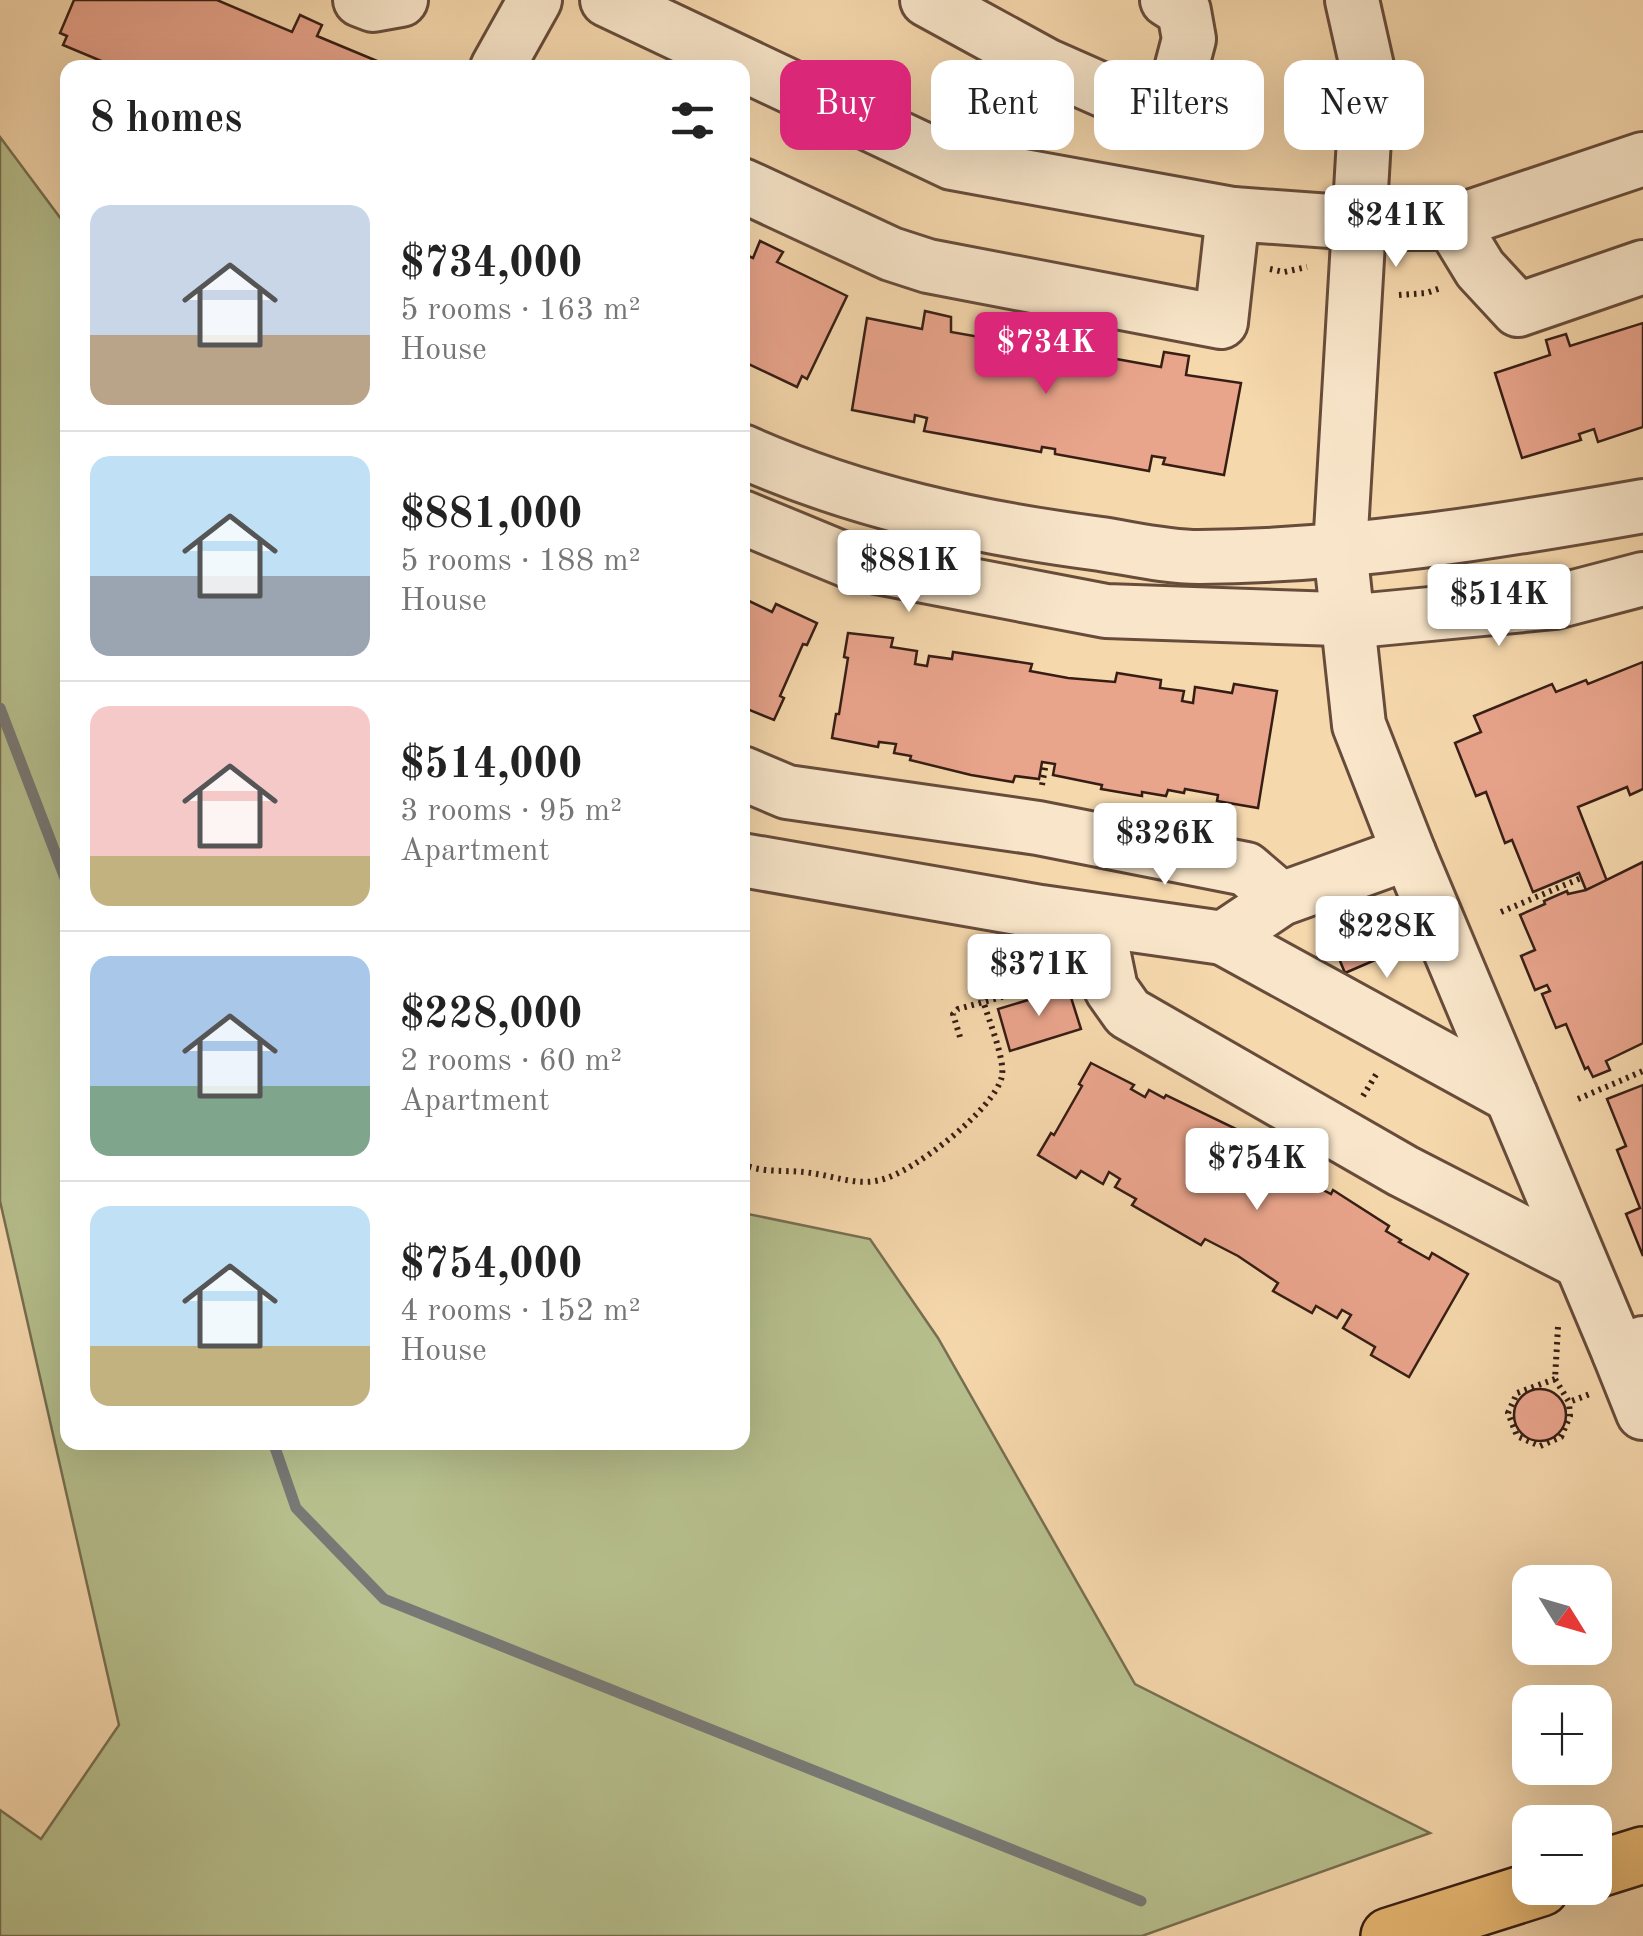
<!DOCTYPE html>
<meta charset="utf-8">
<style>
body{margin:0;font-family:"Old Standard TT",serif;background:#f2f2f2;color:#222;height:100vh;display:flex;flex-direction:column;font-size:38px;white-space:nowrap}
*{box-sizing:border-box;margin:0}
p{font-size:32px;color:#767676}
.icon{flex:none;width:55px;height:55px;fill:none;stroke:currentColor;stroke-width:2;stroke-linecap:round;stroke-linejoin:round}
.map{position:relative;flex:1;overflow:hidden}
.side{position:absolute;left:60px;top:60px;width:690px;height:1390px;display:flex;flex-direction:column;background:#fff;border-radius:20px;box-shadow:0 10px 40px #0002}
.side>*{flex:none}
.banner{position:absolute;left:780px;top:60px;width:712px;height:90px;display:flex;gap:20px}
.needle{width:65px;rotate:127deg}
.controls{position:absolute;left:1512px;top:1565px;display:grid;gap:20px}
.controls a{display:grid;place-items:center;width:100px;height:100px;border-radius:20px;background:#fff;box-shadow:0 10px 40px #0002;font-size:50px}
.price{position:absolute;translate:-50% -85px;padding:0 22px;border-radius:10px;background:#fff;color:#222;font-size:32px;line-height:65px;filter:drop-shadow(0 2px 5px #0008)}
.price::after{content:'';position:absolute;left:50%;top:60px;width:30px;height:22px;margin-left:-15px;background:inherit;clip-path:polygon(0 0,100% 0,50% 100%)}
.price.current{background:#db2777;color:#fff}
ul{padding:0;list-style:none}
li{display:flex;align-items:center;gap:30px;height:250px;padding:0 30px}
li+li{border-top:2px solid #e0e0e0}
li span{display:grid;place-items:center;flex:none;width:280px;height:200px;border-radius:20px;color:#555}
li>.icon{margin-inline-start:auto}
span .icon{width:120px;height:120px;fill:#fffc;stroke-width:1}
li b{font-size:42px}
h2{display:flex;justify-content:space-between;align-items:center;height:120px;padding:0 30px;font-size:42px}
.tag{padding:0 35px;border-radius:20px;background:#fff;box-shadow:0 10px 40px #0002;font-size:35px;line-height:90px}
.tag.current{background:#db2777;color:#fff}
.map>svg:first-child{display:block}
.green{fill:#b7c08e;stroke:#776f52;stroke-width:2.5}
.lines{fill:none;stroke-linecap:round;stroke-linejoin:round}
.stream{stroke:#787976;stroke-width:11}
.building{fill:#e9a48c;stroke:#371e15;stroke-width:2.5}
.minor-casing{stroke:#674c3b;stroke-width:58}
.major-casing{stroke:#371e15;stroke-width:60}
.path{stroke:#371e15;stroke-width:6;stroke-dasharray:2.5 5;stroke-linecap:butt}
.minor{stroke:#f9e6ca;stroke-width:52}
.major{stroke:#ebbc76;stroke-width:55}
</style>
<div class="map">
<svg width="1643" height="1936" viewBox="0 0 1643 1936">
<rect width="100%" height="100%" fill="#f6d8ad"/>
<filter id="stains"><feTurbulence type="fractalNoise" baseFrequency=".002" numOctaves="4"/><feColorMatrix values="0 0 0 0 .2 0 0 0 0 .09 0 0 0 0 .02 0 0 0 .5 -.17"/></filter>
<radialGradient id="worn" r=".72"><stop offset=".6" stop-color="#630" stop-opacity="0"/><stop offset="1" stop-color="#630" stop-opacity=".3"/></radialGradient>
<!-- green -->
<path class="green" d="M0,137L67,227L68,1442H742L743,1213L870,1239L938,1338L1135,1684L1430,1833L1142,1936H0V1810L41,1839L119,1725L0,1201Z"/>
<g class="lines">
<!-- stream -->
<g class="stream">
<path d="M0,708L68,886"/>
<path d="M273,1442L296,1508L384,1599L1141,1901"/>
</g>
</g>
<!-- building -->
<g class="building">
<path d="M74,0H217L292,32L300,15L322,25L317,36L389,66L118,68L63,45L67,36L60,33Z"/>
<path d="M760,241L783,252L777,262L847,296L807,379L802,376L797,387L742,361V253L753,258Z"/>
<path d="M925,311L951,317V332L1059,351L1057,358L1069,360L1071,353H1083L1161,367L1164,352L1189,356L1186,375L1241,383L1224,475L1163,464L1165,458L1152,456L1149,471L1055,454V449L1042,447L1041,452L924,431L927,418L915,415L914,422L852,410L867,318L922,329Z"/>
<path d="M1643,323V427L1598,442L1594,429L1579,434L1581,440L1522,458L1495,373L1550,355L1546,340L1566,334L1570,346Z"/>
<path d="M749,601L772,612L776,604L817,623L807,645L803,644L780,696L784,698L774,720L742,707V613Z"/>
<path d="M848,633L893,638L891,647L917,651L915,664L927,666L929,656L952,659L953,652L1032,664L1030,671L1068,678L1115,682L1117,673L1161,680L1160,688L1184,691L1182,701L1193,703L1195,687L1232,693L1234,684L1277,691L1258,808L1217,801L1218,795L1185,789L1184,793L1168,790L1166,796L1142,792V796L1101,789L1102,785L1053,775L1055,764L1042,762L1039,779L1015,776L1013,782L971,775L910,760L911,756L894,753L896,744L879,742L878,747L832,738L836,714H839L848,658L844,657Z"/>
<path d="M1643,662V789L1630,795L1627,787L1578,807L1607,881L1586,890L1579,873L1533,892L1512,840L1505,843L1486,792L1476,796L1455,743L1481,732L1474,716L1552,684L1556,692L1586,680L1588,684Z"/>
<path d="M1643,862V1043L1606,1061L1610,1070L1593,1077L1588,1067L1585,1069L1566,1024L1556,1028L1542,994L1550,991L1547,985L1535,990L1521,956L1535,950L1520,915L1545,904L1544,901L1567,891L1568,894L1586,890Z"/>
<path d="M1370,929L1382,957L1345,973L1333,944Z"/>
<path d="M1068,988L1081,1029L1010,1051L998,1009Z"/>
<path d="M1091,1063L1134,1085L1131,1089L1145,1097L1149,1090L1164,1098L1166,1095L1261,1141L1257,1147L1279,1160L1270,1174L1281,1181L1287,1171L1331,1194L1333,1190L1389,1226L1386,1231L1401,1240L1399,1242L1429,1259L1432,1253L1468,1274L1409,1377L1371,1355L1375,1347L1343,1328L1351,1315L1342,1310L1337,1318L1316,1306L1312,1313L1273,1291L1278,1283L1238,1256L1205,1239L1201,1245L1132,1205L1136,1199L1115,1187L1120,1179L1109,1172L1103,1184L1081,1171L1076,1178L1038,1155L1051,1133L1054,1135L1082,1086L1079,1084Z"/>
<path d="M1643,1085V1256L1626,1214L1640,1208L1617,1150L1626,1146L1607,1099Z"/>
<circle cx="1540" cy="1415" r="26"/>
</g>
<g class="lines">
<defs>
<g id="minor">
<path d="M360,0L373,5L401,0"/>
<path d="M607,0L952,163L1233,214"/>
<path d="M927,0L1046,65L1123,99L1157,96L1179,77L1189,39L1184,11L1167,0"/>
<path d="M497,68L535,0"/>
<path d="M1643,159L1452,223L1480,269L1518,310L1643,267"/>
<path d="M742,185L891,254L928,266L1221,322L1233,214L1358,223H1452"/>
<path d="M742,451C856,502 978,528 1101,544C1133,549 1167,557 1199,557C1348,556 1496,532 1643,506"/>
<path d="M742,517L851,562L1106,611L1367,620L1555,602L1643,579"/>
<path d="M742,773L787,792L1038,828L1246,869L1281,899"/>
<path d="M1409,853L1619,1353"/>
<path d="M742,860L1041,912L1223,938L1281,899L1409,853L1359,725L1340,549L1368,71L1352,0"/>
<path d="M1097,921L1111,989L1128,1013L1403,1171L1578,1261"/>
<path d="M1223,938L1511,1096"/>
<path d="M1643,1343L1619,1353L1643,1413"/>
</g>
<g id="major">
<path d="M1595,1870L1643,1855"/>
<path d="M1389,1936L1541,1888"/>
</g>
</defs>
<!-- minor casing -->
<use href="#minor" class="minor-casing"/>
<!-- major casing -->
<use href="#major" class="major-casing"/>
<!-- path -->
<g class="path">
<path d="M1270,269L1284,272L1307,267"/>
<path d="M1399,295L1426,293L1441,288"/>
<path d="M1065,359L1070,335"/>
<path d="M1042,785L1046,763"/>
<path d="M1501,912L1581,878"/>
<path d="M742,1010V1021"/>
<path d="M960,1037L953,1014L958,1009L1042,986"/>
<path d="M1363,1096L1377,1073"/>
<path d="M1578,1099L1643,1071"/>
<path d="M742,1164C765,1174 788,1169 811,1173C834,1176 857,1186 880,1180C913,1173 995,1109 1002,1076C1005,1058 988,1019 983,1000"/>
<path d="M1558,1327L1555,1379L1569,1402L1590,1394"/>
<path d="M1555,1379L1517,1393L1508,1413L1517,1436L1540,1446L1561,1437L1570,1416L1569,1402"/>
</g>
<!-- minor -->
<use href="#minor" class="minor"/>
<!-- major -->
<use href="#major" class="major"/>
</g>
<rect width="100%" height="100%" filter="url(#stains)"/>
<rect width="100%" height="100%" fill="url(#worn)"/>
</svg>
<div class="controls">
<a><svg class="needle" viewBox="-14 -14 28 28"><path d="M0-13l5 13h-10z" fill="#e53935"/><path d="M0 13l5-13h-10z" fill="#767676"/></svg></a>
<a>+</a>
<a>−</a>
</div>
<b class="price" style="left:1396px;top:270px">$241K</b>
<b class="price current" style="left:1046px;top:397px">$734K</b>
<b class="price" style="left:909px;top:615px">$881K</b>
<b class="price" style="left:1499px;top:649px">$514K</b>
<b class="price" style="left:1165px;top:888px">$326K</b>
<b class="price" style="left:1387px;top:981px">$228K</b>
<b class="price" style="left:1039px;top:1019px">$371K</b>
<b class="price" style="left:1257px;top:1213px">$754K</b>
<div class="banner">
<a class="tag current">Buy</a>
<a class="tag">Rent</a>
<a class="tag">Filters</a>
<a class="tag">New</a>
</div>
<section class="side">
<h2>8 homes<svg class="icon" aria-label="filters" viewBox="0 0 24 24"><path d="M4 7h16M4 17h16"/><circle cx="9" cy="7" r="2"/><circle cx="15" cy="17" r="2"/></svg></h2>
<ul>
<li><span style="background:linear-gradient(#c9d6e8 65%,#b9a48a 0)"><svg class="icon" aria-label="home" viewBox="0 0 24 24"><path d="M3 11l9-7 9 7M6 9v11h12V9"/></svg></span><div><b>$734,000</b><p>5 rooms · 163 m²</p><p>House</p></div></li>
<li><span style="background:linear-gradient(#bfe0f5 60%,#9aa5b1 0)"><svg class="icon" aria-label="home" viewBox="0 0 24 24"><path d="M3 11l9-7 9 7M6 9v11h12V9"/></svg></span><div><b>$881,000</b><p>5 rooms · 188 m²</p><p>House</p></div></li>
<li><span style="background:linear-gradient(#f6c9c9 75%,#c2b280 0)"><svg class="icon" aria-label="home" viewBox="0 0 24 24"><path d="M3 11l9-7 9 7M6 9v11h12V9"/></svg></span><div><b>$514,000</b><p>3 rooms · 95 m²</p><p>Apartment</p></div></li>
<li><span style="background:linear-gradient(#a9c7e8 65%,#7fa58c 0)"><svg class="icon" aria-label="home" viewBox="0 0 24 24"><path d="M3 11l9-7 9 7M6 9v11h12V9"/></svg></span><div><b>$228,000</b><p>2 rooms · 60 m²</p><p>Apartment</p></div></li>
<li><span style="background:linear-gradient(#bfe0f5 70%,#c2b280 0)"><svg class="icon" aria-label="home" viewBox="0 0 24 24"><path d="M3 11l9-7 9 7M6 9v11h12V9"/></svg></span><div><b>$754,000</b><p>4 rooms · 152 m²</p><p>House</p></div></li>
</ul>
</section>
</div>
